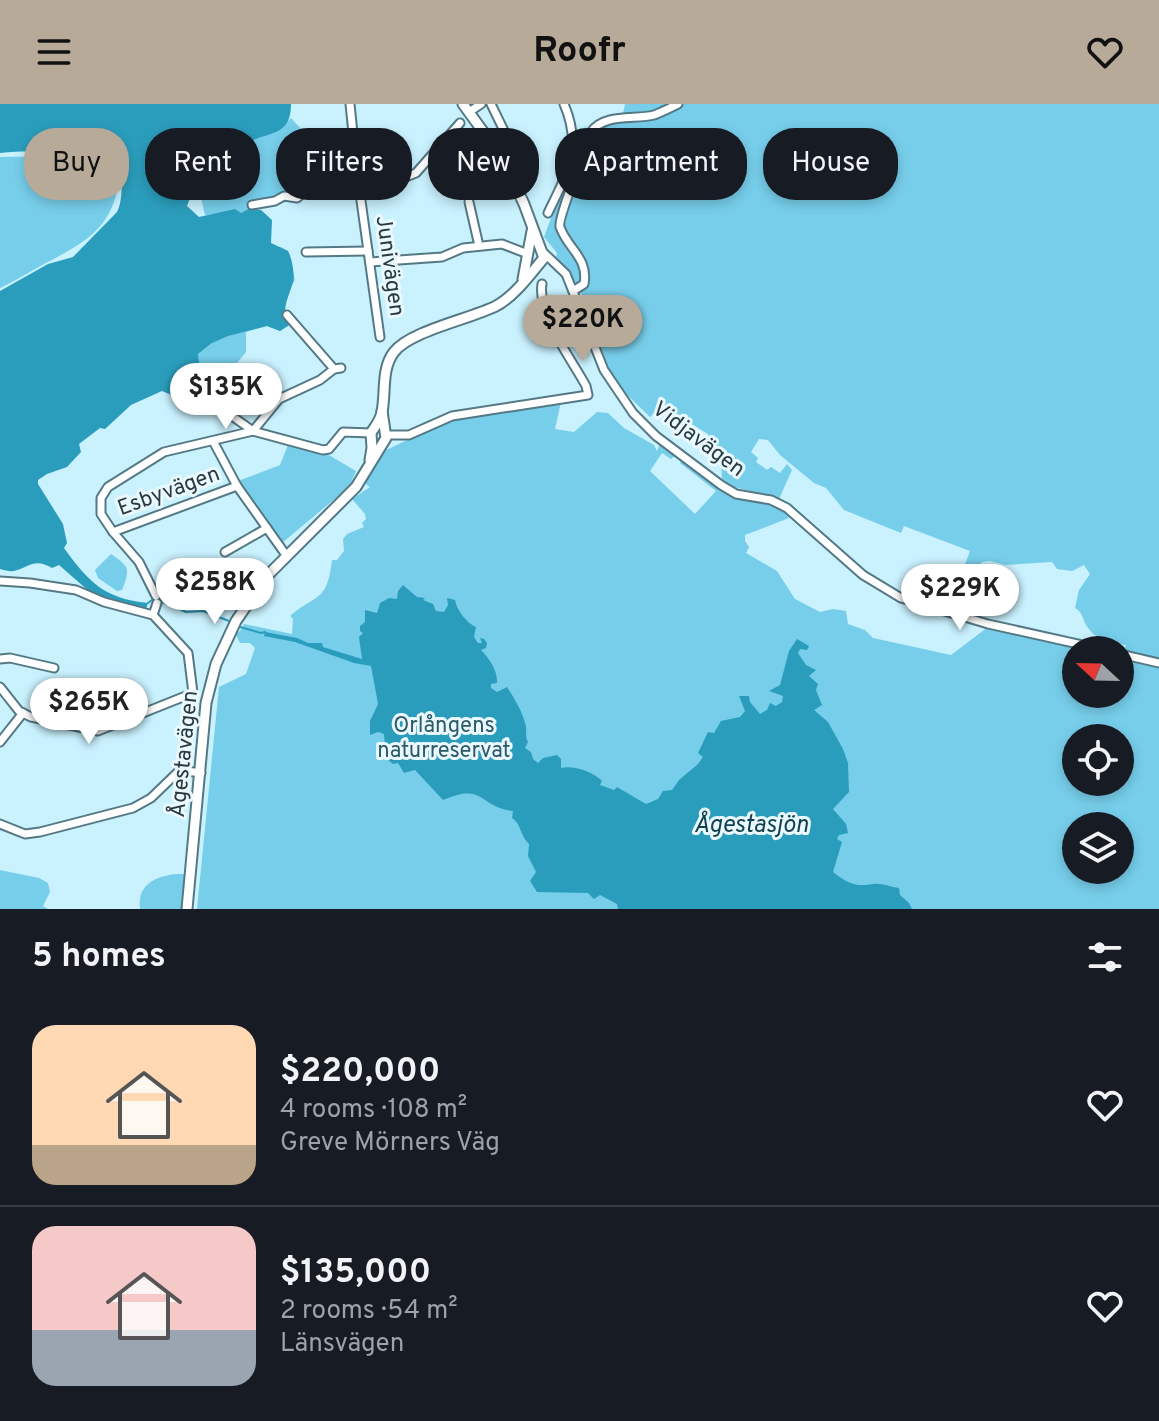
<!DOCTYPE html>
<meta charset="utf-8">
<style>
body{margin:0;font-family:Overpass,sans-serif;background:#242831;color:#f1f3f6;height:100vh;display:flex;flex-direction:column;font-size:30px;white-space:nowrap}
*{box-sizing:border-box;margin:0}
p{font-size:26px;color:#9ea1a6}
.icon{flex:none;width:44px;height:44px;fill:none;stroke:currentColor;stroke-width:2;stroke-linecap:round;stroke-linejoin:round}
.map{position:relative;height:805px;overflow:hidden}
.side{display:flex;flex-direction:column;background:#171b24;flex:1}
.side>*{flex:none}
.hud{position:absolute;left:24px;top:24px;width:1112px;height:72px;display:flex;gap:16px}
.needle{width:52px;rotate:292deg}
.fabs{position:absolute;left:1062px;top:532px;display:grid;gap:16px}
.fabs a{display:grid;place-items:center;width:72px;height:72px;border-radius:50%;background:#171b24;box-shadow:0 4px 12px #0003;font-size:40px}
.price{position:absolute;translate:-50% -68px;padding:0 18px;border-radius:28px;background:#fff;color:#222;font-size:26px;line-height:52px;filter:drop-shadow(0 2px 4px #0008)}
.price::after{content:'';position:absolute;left:50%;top:48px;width:24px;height:18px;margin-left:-12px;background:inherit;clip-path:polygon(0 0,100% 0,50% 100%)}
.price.active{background:#b7aa99;color:#111}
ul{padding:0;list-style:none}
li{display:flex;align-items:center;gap:24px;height:200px;padding:0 32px}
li+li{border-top:2px solid #363941}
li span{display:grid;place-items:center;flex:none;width:224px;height:160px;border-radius:24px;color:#555}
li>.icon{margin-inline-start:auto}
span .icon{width:96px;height:96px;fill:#fffc;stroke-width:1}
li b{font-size:34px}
h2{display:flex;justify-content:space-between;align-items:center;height:96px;padding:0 32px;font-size:34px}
.pill{padding:0 28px;border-radius:32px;background:#171b24;box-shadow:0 4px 12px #0003;font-size:28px;line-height:72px}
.pill.active{background:#b7aa99;color:#111}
header{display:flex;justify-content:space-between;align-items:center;height:104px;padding:0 32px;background:#b7aa99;color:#111;font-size:36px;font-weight:700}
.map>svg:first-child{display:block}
.green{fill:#77ceea;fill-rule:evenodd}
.water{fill:#2b9dbc}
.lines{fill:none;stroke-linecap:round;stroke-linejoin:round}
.stream{stroke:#2b9dbc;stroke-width:2}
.minor-casing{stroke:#547985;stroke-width:11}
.major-casing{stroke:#547985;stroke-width:13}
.minor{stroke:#fff;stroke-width:7}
.major{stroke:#fff;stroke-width:9}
.labels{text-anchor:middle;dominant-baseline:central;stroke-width:6;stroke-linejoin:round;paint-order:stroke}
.street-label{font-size:22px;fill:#29393e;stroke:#eaf9ff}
.park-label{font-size:22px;fill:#2c5a68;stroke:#eaf9ff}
.water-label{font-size:24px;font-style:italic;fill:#11414f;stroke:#eaf9ff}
</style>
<header><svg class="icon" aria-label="menu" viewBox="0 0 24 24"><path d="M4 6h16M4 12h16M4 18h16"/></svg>Roofr<svg class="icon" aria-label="heart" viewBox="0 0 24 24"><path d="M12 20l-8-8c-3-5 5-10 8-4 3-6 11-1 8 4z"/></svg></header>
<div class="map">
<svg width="1159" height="805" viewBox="0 0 1159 805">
<rect width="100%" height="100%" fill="#c9f1fe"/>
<!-- green -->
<g class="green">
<path d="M625,0H1159V559L1123,550L1126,541C1109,538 1096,537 1086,521C1082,513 1083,509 1075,504L1079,486L1090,470L1084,461L1072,467L1057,465L1052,458L1006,461L990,457L982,458L975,465L964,463L970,447L904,422L901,429L844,406L826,384L814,379L780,351L768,336L759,335L751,348L758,354L756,358L767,366L771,363L780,369L787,360L792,366L779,395L731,382L722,375L721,360L708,330L662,302L650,313L614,278L579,184L586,174L559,113L595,22L622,14Z"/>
<path d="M291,14L322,48L313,76L296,89H281L241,109L205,111L198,82C207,72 235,46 247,39C266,27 273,34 291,14Z"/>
<path d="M586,21L576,62L555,116C558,140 584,153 580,180L576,181L568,165L556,153L557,149L544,133L555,103L571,72L581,30Z"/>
<path d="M55,52L65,58L87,67L108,54L120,64C117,121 90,136 44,160C29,168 15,177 0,184V53Z"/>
<path d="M281,143L288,147L295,176L285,193L284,213L290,221L280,227L267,222L246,228V248L215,286L202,280L198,250L212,239Z"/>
<path d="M561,298L555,325L574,328L597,308L608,309L624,324L654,341L657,347L660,340L656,332L736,390L781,401L789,414L745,431V437L749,443L746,449L777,467L795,495L820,508L833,505L846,507L848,520L865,526L873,534L951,551L988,523L1088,546H1076V590H1120V553L1159,563V805H197L219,583L246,570L255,544L250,539H240L235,529L240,527L244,520L292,530L293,515L290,512C317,489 327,499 332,456H337L344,447L343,435L347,430L364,423L362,419L366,415L365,410L352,395L370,383L366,380L365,373L384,347L456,313ZM662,349L671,355L675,352L681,355L680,359L716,387L695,410L650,367ZM1076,634H1120V678H1076ZM1076,722H1120V766H1076Z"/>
<path d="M288,341L327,350L356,367L349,383L282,439L238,377L280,361Z"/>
<path d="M111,450C130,463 130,465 122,486L117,487L98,474L95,466Z"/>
<path d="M0,766L39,774L48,779L50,788L43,802L48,805H0Z"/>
<path d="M175,770H186L183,805H140C137,781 154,773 175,770Z"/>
</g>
<!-- water -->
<g class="water">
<path d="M0,0H291C291,33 269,27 247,39C234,46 208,71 198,82L199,87L190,94L187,102L199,113L235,105L241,109L250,104L261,106L272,116L271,139L288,147C292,154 295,171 293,178C289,193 280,206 289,221L280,227L267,222L228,232L212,239L198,250L202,280L191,290L181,295L162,287L131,301L105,325L100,324L79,340L81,348L67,363L47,370L38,376V380L63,420L67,439L64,444C88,477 104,495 148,499L146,505L91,489L59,461L52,464C33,453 28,464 14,467C9,468 5,466 0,465V187L48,160L73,153L117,108C125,93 118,75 129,61C106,48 109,45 86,61C50,47 39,46 0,49Z"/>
<path d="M403,481L417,493L425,494L423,496L433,500L436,507L444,508L448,501L447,494L455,496C457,507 467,519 476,523L474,533L478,539H482L480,534L484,535L487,539L486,544L481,546C489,554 498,567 497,579L491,580V584L497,588L507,583C514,594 522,607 525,619C528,627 524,631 528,638L525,644L531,648L533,655L538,659L543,654L557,651L561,655V664C573,661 594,668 602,677L600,681L614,686L617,683L646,700L658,695L663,687L672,686L679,676L698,660L703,653L698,649L708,628L714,629L721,617L740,613L745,607L739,592H749L750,598L760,610L767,606L770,599L776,602L782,598L783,592L769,587L780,581L789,547L797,535L809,542L807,546L800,545L798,549L806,561L816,566L809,572L818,580L816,586L822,601L814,606L828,618L843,645L848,659L849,688L833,705L846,720L848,729L839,731L837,735L842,738L833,768C849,780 855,783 873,780C881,779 891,783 899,784L900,791L909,799L912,805H618L617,800L600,791L594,795L588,789L537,788L530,777L536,768L528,752L529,740C520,732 521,719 512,714L513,707C477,702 485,678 443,696L415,666L404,669L398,659L393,660L386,654L384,630L378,628L370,631V617L378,600L371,562L354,559L295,538L264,532L265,528L297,534L308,539H322L323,543L362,555L359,533L363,529L360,527V522L365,518V506L377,509L380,499L389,494L397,495L398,487Z"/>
</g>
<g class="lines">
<!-- stream -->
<g class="stream">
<path d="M148,499L152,496L169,500L186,508L203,507L229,517"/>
<path d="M240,523L261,529L265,528"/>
</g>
<defs>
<g id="minor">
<path d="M350,0L357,68L380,233"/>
<path d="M491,0L508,35"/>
<path d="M469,8L481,0"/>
<path d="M360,82L401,75L416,69L460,19"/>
<path d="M469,98L479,142"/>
<path d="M252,101L275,97L284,92L297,94L321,75L357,68"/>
<path d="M548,109C567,69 583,44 564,0"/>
<path d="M306,148L368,147"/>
<path d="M544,149L566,170L604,266L633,309L656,332L721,381L736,390L771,396L787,404L863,471L901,494L988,520L1105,546"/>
<path d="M370,158L442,153L463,144L502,140L528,150"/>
<path d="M573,187L584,180C589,154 567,144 560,123C557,115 587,43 591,28C604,9 635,16 654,11C662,8 670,4 678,0"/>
<path d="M287,211L334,265"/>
<path d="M218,302L253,327L323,346L329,345L343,328L371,329"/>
<path d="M387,331H409L452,312L588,291L586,282C572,256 537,210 542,180"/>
<path d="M213,337L237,382L286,451"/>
<path d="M113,428L237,382"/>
<path d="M225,448L267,424"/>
<path d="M0,477L30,479L76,486L104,498L153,511L188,549L193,589"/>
<path d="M156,492L139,458L113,428L101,410V394L108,383L164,348L253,327L279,295L320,276L334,265L341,264"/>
<path d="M153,511L157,499"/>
<path d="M1120,550L1159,559"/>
<path d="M0,555L10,554L54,564"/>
<path d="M0,583L19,607L31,613L98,627L193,589"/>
<path d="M0,638L23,609"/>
<path d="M0,720L25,730L40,728L133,704L151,694L180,666L201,669"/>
</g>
<g id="major">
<path d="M523,175L532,127"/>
<path d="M370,356L372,344L371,329C375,322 380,318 382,308C386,288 381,265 394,248C410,227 470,215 496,202C515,192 530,170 544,154L524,100L503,55L463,0"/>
<path d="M187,805L206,599L216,560L236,517L266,473L356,383L386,334L382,307"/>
</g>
</defs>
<!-- minor casing -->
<use href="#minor" class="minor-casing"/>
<!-- major casing -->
<use href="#major" class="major-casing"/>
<!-- minor -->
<use href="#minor" class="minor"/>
<!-- major -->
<use href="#major" class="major"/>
</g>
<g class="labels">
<!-- street labels -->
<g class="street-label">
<text transform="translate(389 162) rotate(82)">Junivägen</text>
<text transform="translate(698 336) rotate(37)">Vidjavägen</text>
<text transform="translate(169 388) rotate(-20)">Esbyvägen</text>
<text transform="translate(185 650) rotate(-84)">Ågestavägen</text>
</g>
<!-- park labels -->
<g class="park-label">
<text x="444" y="622">Orlångens<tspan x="444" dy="25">naturreservat</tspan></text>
</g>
<!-- water labels -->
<g class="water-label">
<text x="751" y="722">Ågestasjön</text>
</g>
</g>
</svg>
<div class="fabs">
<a><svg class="needle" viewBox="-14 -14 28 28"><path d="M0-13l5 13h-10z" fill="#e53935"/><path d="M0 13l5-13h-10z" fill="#9ea1a6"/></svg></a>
<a><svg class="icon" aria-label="locate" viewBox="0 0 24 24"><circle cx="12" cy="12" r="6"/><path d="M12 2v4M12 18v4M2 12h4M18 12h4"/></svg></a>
<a><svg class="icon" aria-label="layers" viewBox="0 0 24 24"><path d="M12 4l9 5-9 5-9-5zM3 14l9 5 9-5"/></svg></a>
</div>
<b class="price active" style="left:583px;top:259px">$220K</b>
<b class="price" style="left:226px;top:327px">$135K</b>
<b class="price" style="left:215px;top:522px">$258K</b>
<b class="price" style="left:960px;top:528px">$229K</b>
<b class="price" style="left:89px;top:642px">$265K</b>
<div class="hud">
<a class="pill active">Buy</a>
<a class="pill">Rent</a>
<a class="pill">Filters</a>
<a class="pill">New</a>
<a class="pill">Apartment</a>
<a class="pill">House</a>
</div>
</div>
<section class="side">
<h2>5 homes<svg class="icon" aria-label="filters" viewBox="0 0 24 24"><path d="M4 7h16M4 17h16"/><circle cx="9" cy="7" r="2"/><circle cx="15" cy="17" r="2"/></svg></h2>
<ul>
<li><span style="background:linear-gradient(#ffd9b3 75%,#b9a48a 0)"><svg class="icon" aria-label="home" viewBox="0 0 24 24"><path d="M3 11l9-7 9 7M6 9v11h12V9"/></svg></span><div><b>$220,000</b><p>4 rooms · 108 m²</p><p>Greve Mörners Väg</p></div><svg class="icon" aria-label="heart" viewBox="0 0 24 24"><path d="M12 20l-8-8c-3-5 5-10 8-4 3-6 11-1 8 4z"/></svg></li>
<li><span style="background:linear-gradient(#f6c9c9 65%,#9aa5b1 0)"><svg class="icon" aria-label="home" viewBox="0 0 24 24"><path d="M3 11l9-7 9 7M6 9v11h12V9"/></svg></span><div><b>$135,000</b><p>2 rooms · 54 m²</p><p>Länsvägen</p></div><svg class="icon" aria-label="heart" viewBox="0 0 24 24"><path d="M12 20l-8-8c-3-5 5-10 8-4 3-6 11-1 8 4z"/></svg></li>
</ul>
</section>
